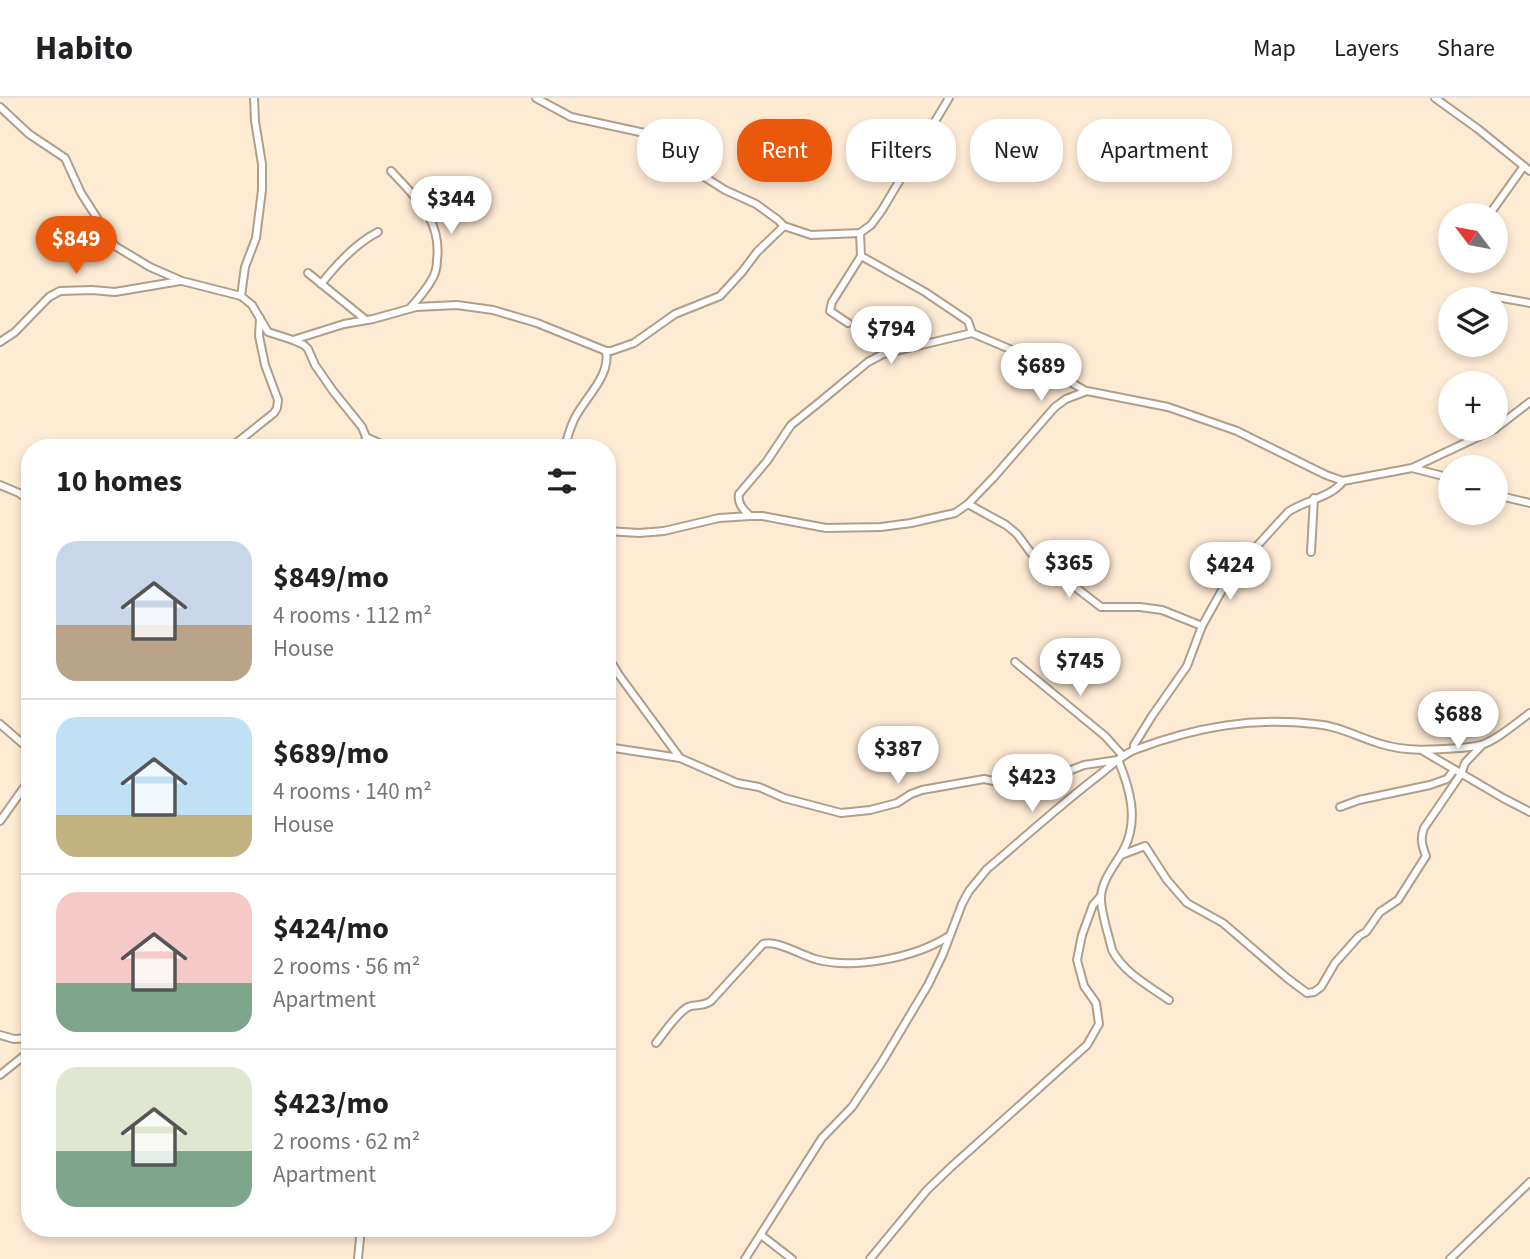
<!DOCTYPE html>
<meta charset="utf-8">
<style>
body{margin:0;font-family:"Source Sans 3",sans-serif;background:#f6f6f6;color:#202124;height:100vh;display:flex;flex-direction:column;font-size:26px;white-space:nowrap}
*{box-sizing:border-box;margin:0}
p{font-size:23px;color:#757577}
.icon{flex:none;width:38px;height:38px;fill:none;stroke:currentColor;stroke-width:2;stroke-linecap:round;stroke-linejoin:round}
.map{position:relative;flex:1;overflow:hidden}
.drawer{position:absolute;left:21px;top:341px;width:595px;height:798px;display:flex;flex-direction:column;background:#fff;border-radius:28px;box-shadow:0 4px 10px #0003}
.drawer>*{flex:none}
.guide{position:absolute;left:637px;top:21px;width:665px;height:63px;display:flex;gap:14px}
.needle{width:46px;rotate:302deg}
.fabs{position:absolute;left:1438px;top:105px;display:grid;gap:14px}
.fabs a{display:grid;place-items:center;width:70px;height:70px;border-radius:50%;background:#fff;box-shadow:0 4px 10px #0003;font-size:35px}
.price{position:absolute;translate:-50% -60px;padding:0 16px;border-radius:24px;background:#fff;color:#222;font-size:23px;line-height:46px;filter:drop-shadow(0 2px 4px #0008)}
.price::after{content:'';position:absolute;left:50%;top:42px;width:21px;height:16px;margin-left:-10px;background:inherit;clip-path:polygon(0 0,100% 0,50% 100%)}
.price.active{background:#ea580c;color:#fff}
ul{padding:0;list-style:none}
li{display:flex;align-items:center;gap:21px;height:175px;padding:0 35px}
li+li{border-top:2px solid #e0e0e0}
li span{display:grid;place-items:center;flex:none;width:196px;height:140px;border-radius:21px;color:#555}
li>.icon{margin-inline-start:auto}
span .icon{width:84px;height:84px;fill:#fffc;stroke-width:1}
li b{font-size:30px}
h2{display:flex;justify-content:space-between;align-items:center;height:84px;padding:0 35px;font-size:30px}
.pill{padding:0 24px;border-radius:28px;background:#fff;box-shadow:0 4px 10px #0003;font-size:24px;line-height:63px}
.pill.active{background:#ea580c;color:#fff}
header{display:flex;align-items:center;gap:42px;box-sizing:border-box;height:98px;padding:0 35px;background:#fff;border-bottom:2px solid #e0e0e0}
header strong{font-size:33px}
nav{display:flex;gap:38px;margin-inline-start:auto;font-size:24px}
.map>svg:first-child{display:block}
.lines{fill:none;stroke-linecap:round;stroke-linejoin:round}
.minor-casing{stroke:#af9e89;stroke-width:10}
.minor{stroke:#fff;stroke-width:6}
</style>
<header>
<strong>Habito</strong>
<nav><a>Map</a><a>Layers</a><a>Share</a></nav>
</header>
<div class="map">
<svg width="1530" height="1161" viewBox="0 0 1530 1161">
<rect width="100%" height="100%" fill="#feebd4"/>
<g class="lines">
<defs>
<g id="minor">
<path d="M536,0L571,19L649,36L664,45L669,54L684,66L725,92L756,106L778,122L784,128"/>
<path d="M1435,0L1478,31L1530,73"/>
<path d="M0,9L29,36L65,60L81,95L115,148L150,169L182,183L241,198L252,207L268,234L293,242L344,226L373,221L416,209L457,207L493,212L537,225L606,253H611L634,245L675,216L720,198L742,174L757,154L784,128L811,137L860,135L871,127L882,112L949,0"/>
<path d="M391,73C416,100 442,122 437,162C437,169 435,177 431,183C426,192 418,201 411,209"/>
<path d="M1489,117L1524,68"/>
<path d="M860,135L861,158L925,194L968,223L972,235"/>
<path d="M308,175L366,222"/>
<path d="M321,186C336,167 356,145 378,134"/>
<path d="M241,198L245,169L256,140L262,92V66L255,23L254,0"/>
<path d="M1491,198L1530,205"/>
<path d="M848,225L830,213L832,204L861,158"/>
<path d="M293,242L304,247L308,251L315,267L333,293L362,329L366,339L364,350"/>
<path d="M0,244L15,234L49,199L60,193L92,192L115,194L180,183"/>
<path d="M1496,330L1530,304"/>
<path d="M366,339L390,350"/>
<path d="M230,350L274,315L277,310L278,302L265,267L259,238L260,220"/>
<path d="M564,350C568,340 570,328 576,318C586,299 611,277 606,253"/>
<path d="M1412,370L1451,380"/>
<path d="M0,387L19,395L30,403"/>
<path d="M1496,397L1530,405"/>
<path d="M968,406L1006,427L1017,436L1031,455L1101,509H1140L1162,512L1202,528"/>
<path d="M750,418C744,412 737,406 739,396L767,363L791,327L816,307L868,264L883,256L972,235L1019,255L1086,293"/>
<path d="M607,433L639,435L664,433L719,420L750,418H762L826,430L881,429L911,425L955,415L968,406L994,379L1055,309L1066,301L1087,293L1168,309L1237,333L1326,377L1343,383L1412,370L1495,331"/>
<path d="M1311,454L1314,400"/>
<path d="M607,557L619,577L680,660"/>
<path d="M1015,564L1105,638L1123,658"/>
<path d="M0,626L30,652"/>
<path d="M607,649L680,660L737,685L759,689L784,700L841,715L870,712L897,705L911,696L922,692L984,681L1012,687H1021L1053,679L1084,667L1118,662C1130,690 1139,722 1124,751C1116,766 1102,781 1101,799C1100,812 1109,838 1112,852C1124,875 1149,888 1169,902"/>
<path d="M1134,652V647L1152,618L1187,568L1202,528L1226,485L1235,472L1288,414C1305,402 1331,400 1343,383"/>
<path d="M1423,653L1503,700L1530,714"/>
<path d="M1340,709L1359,702L1430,687L1447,681L1454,672"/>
<path d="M0,723L30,681"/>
<path d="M1121,757L1145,748L1167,782L1187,805L1223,825L1287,880L1307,895L1314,894L1321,889L1335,865L1359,838L1366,834L1380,814L1398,802L1426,758C1422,748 1420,740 1424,730L1461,676L1465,665L1482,647"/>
<path d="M0,937L14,941L30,940"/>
<path d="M656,945C664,935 677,915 688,909C696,906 702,909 711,903L763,846C777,842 801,857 815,861C853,872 915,860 949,838"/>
<path d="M0,977L30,953"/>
<path d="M358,1130L360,1140L358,1161"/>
<path d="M761,1137L792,1161"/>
<path d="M745,1161L822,1040L852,1009L882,964L928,887L943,856L962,806L969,793L987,771C1024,740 1060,707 1098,678C1110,669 1122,656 1137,651C1196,629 1252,619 1315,626C1340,628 1357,639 1381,646C1407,654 1433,652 1460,650C1467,649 1474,649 1481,647C1497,642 1516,625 1530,615"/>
<path d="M870,1161L927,1092L951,1069L1087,947L1099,926L1096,905L1084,888L1077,862L1082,837L1093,807L1100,799"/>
<path d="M1450,1161L1530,1084"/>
</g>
</defs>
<!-- minor casing -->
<use href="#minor" class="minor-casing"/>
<!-- minor -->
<use href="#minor" class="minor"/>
</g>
</svg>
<div class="fabs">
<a><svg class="needle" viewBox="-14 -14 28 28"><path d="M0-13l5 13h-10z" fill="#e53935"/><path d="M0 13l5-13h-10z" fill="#757577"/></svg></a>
<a><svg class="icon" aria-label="layers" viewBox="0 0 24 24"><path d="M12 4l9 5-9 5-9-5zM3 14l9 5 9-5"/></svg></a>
<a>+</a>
<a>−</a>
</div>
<b class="price" style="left:451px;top:138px">$344</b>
<b class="price active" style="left:76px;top:178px">$849</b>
<b class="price" style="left:891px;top:268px">$794</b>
<b class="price" style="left:1041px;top:305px">$689</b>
<b class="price" style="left:1069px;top:502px">$365</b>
<b class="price" style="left:1230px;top:504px">$424</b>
<b class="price" style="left:1080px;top:600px">$745</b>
<b class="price" style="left:1458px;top:653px">$688</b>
<b class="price" style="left:898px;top:688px">$387</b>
<b class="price" style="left:1032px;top:716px">$423</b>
<div class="guide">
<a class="pill">Buy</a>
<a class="pill active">Rent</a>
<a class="pill">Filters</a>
<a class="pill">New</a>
<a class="pill">Apartment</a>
</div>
<section class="drawer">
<h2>10 homes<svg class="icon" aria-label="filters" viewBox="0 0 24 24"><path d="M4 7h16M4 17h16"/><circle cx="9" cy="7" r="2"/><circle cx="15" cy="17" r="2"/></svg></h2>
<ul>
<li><span style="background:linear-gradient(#c9d6e8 60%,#b9a48a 0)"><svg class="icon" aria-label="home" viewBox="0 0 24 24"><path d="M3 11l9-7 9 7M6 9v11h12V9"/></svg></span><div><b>$849/mo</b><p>4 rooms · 112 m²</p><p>House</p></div></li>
<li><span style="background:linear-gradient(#bfe0f5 70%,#c2b280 0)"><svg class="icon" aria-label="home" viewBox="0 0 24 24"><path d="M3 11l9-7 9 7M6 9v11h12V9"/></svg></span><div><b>$689/mo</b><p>4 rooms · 140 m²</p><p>House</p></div></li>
<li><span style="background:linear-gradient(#f6c9c9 65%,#7fa58c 0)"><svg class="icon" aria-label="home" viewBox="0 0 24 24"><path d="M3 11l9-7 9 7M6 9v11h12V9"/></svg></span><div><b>$424/mo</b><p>2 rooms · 56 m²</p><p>Apartment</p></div></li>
<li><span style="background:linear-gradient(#dfe7d0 60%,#7fa58c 0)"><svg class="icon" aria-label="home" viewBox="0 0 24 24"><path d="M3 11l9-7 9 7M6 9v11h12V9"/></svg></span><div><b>$423/mo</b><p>2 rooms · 62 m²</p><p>Apartment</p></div></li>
</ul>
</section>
</div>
